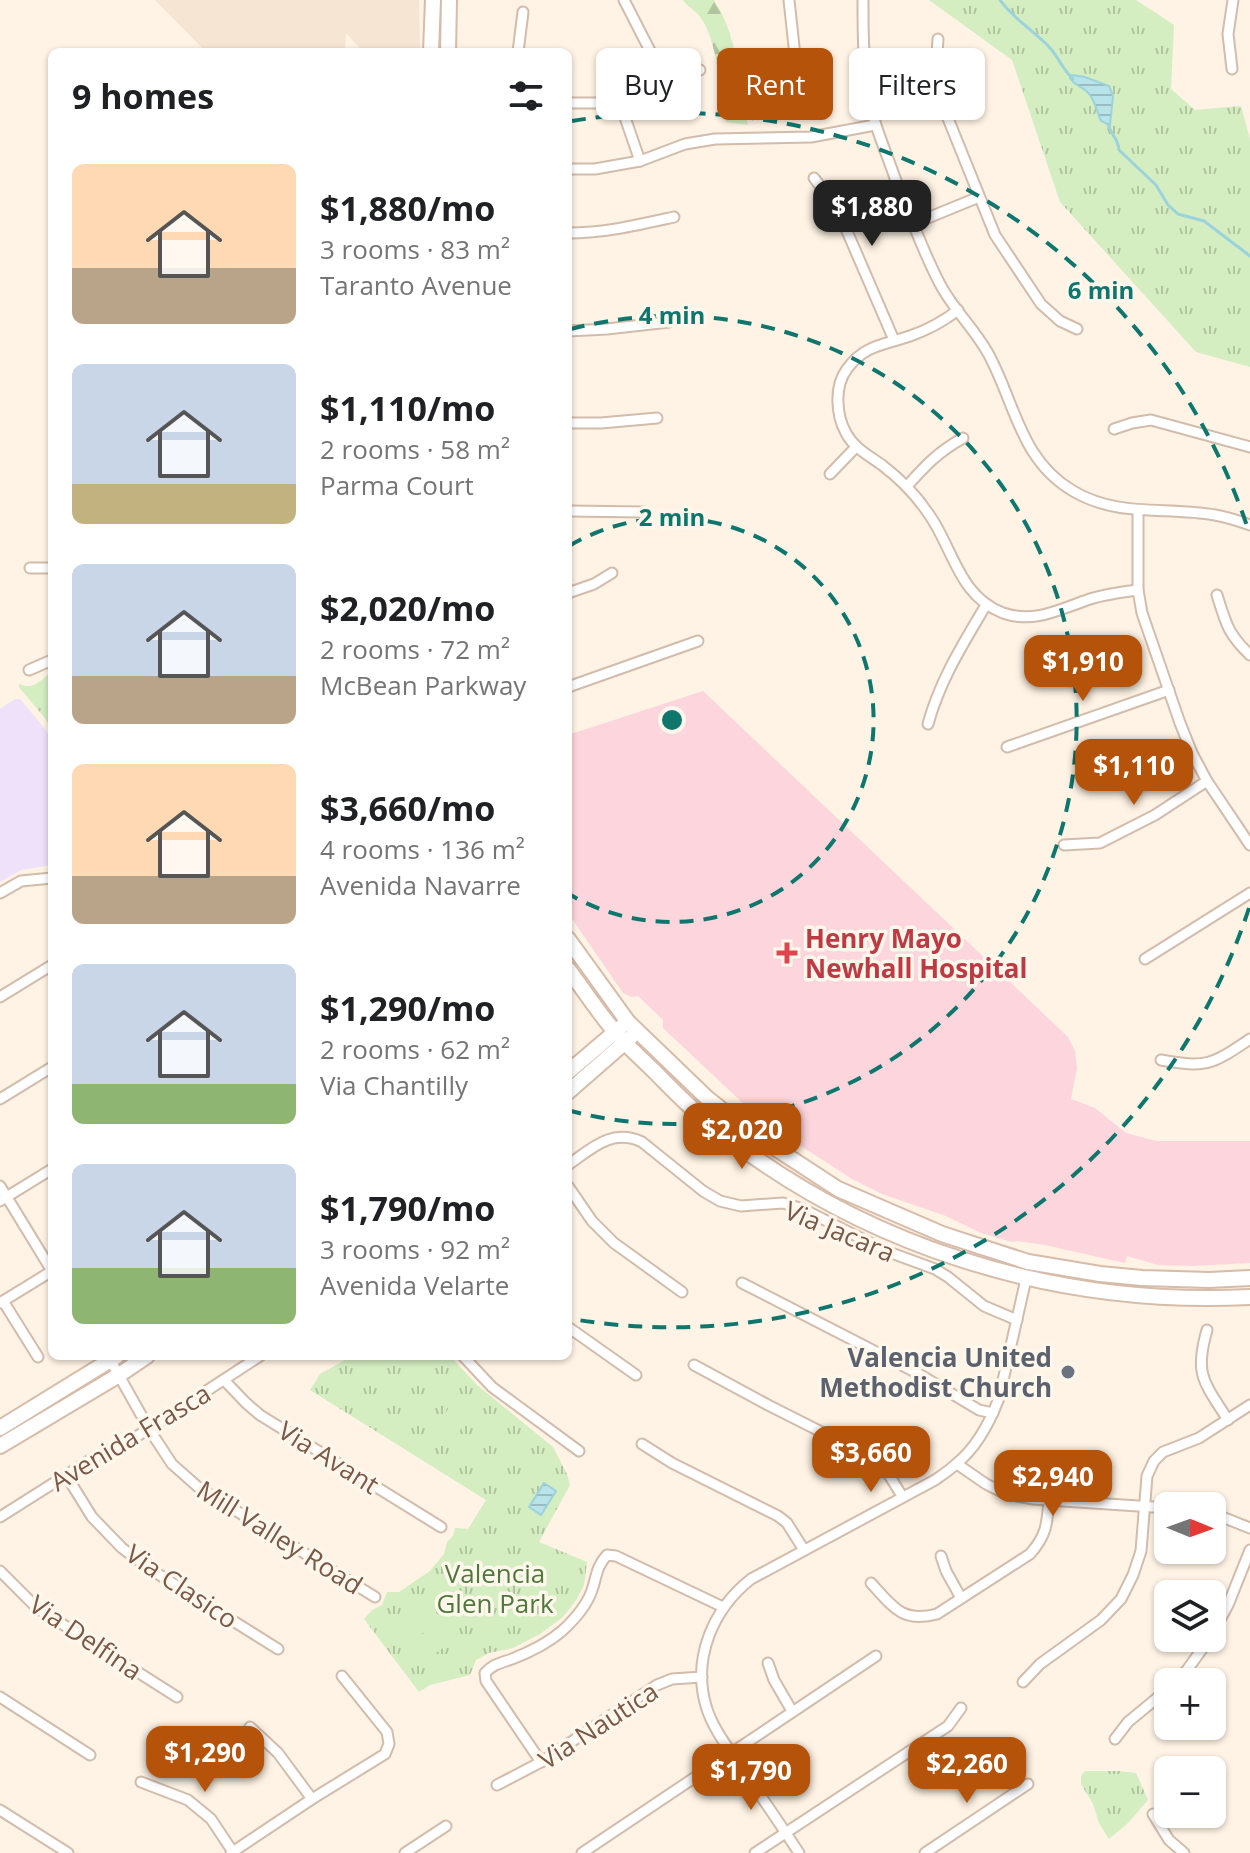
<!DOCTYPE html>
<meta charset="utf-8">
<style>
body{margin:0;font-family:"Open Sans",sans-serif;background:#f2f2f2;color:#202124;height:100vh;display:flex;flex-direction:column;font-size:30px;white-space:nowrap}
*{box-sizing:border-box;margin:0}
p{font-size:26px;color:#757577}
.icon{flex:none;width:44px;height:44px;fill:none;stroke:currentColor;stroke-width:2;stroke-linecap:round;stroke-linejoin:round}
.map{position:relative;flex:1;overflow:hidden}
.sheet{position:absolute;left:48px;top:48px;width:524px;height:1312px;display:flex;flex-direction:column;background:#fff;border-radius:12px;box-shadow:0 2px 6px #0004}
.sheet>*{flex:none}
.top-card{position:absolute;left:596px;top:48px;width:534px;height:72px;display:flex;gap:16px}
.needle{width:52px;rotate:91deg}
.tools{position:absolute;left:1154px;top:1492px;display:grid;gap:16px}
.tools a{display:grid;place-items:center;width:72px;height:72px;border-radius:12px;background:#fff;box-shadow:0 2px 6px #0004;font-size:40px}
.price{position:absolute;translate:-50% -68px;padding:0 18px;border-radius:16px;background:#b45309;color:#fff;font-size:26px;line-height:52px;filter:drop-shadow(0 2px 4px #0008)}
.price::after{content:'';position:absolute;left:50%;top:48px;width:24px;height:18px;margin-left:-12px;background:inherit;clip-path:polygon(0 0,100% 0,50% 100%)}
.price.on{background:#222;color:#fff}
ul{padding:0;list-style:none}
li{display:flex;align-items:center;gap:24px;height:200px;padding:0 24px}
li span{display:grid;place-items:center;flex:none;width:224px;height:160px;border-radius:12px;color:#555}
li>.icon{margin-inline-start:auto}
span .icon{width:96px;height:96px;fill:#fffc;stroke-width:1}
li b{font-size:34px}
h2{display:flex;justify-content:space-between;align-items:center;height:96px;padding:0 24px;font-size:34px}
.chip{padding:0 28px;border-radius:12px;background:#fff;box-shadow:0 2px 6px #0004;font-size:28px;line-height:72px}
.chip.on{background:#b45309;color:#fff}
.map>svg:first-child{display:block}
.residential{fill:#f6e5d2}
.education{fill:#f0e1fa}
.medical{fill:#fcd6dc}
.grass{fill:url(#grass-tufts)}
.forest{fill:url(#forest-firs)}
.garden{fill:#d4edc1}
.water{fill:url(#water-rules);stroke:#9cd3db;stroke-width:2}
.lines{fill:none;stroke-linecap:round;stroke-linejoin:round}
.stream{stroke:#9cd3db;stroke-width:3}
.minor-casing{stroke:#d2bcac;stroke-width:13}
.secondary-casing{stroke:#d6bca9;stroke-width:18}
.minor{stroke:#fff;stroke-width:9}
.secondary{stroke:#fff;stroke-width:14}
.ring{fill:none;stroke:#0f766e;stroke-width:4;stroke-dasharray:14 10}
.health-dot{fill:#e0444e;stroke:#fff7ec;stroke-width:3}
.worship-dot{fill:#6b7280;stroke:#fff7ec;stroke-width:3}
.labels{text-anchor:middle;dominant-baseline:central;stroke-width:7;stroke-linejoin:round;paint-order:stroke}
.health-label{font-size:26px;font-weight:bold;fill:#be3a42;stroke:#fff7ec;text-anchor:start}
.street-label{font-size:26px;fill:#785847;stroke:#fff7ec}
.worship-label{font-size:26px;font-weight:bold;fill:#5b616d;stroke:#fff7ec;text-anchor:end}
.park-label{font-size:26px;fill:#4f793c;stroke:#fff7ec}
.centre{fill:#0f766e;stroke:#fff7ec;stroke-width:4}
.ring-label{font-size:24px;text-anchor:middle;font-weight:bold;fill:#0f766e;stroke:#fff7ec;stroke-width:7;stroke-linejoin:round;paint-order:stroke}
</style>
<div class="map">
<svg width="1250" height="1853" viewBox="0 0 1250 1853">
<defs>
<pattern id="grass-tufts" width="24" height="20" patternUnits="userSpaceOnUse" patternTransform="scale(2)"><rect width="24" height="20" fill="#d4edc1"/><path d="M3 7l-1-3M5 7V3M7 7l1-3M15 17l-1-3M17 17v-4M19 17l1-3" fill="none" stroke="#b1c39f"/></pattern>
<pattern id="forest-firs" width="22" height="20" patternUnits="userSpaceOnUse" patternTransform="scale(2)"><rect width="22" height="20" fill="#d4edc1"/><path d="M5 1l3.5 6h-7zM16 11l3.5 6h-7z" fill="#b1c39f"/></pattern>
<pattern id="water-rules" width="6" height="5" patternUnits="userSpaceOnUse" patternTransform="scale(2)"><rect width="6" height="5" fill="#b7e3e9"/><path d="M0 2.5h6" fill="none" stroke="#9abbbf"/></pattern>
</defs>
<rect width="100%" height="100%" fill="#fef3e4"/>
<!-- residential -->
<path class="residential" d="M155,0H419L420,52H363L346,33L345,52H206Z"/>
<!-- education -->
<path class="education" d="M15,699H20L45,729L52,741V865L21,870L0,882V709Z"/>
<!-- medical -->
<path class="medical" d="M703,691L1068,1037L1075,1051L1077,1068L1071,1099L1095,1108L1126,1133L1156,1141H1250V1263L1192,1266L1158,1265L1127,1256L1125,1263L1045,1245L1017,1241L1012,1242L981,1233L946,1216L882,1194L852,1179L762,1121L663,1028V1020L638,996L632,997L623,993L568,913V735Z"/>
<!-- grass -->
<g class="grass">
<path d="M929,0H1136L1174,25L1171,89L1195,110L1241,106L1250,139V367L1196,352L1060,202L1012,60Z"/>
<path d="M52,672V729L44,717L18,686L20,684C34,691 41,679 52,672Z"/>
<path d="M352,1356H450L477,1385L553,1447L567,1474L570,1485L539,1542L587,1562L584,1585L577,1599L563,1617L540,1634L513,1648L489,1653L476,1660L470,1675L430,1685L419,1692L364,1619L372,1610L382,1605L387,1592H399L430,1571L444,1554L447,1542L453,1536L455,1528L468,1529L486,1500L310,1390L320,1374Z"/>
<path d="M1085,1771H1119L1136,1773L1148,1800L1128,1823L1109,1839L1099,1823L1093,1804L1081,1784V1776Z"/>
</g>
<!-- forest -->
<path class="forest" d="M683,0H714C737,34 740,84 748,125L726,122C721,94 717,40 701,18C696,10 688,8 683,0Z"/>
<!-- garden -->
<g class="garden">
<path d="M451,1404L469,1415L451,1446L432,1435Z"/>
<path d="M430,1612L437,1624L412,1640L404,1628Z"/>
<path d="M442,1632L450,1644L424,1660L417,1648Z"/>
</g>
<!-- water -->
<g class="water">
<path d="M1072,75L1085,77L1109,86L1113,96L1110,125L1101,121C1097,112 1094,96 1085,90C1079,85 1075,86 1070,78Z"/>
<path d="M544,1483L556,1491L541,1515L529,1507Z"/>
</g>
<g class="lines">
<!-- stream -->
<g class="stream">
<path d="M1000,0C1014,20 1035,31 1050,48C1059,58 1063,70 1073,79"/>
<path d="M1108,124C1111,136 1118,137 1119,150L1156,185L1168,205L1178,214L1204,221L1250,256"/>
</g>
<defs>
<g id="minor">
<path d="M624,0L665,80"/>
<path d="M789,0L796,65"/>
<path d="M863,0C863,30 863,61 868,91C872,121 885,149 895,178C909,213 922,250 940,284C954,311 978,332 991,359C1016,408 1022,461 1073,491C1119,518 1165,506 1215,515C1227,517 1239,521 1250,525"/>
<path d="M938,39L936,69L943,106L995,235L1041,304L1060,321L1077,329"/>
<path d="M518,52L523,12"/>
<path d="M1232,69L1228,34L1233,0"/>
<path d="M619,100L640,161"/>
<path d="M568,103H603L619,100L665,80L700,70"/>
<path d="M568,169H595L640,161L685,144L715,139L811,137L875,125"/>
<path d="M814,178L837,208L894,340"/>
<path d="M913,224L979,197"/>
<path d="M568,233C605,233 638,225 674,217"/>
<path d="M958,310C944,321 927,330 910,336C884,345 864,345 847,369C834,386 836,415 846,433C854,448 868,455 882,465C899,478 916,495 928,513C953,547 958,596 1003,613C1035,624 1060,609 1090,599C1106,594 1122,592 1138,590"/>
<path d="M568,331L607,329L669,322"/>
<path d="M568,423H601L657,418"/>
<path d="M1114,429L1132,423L1151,420L1250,447"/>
<path d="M830,474L856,447"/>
<path d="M907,486C926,465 938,452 963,438"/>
<path d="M568,511L644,512"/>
<path d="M1138,511V590L1142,613L1180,723L1192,753L1207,781L1250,845"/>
<path d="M30,568H52"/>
<path d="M568,593L594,584L612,573"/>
<path d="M1217,595C1226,624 1228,634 1250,655"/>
<path d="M29,670L52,660"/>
<path d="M568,687L698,641"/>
<path d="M928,724C940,680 963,644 986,605"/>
<path d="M1007,747L1169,690"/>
<path d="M1064,845L1100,843L1155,815L1207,781"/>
<path d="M0,893L21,881L52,878"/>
<path d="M1145,959L1250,893"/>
<path d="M0,997L52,965"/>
<path d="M1161,1060C1208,1068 1211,1065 1250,1039"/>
<path d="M0,1099L52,1067"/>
<path d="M568,1165C592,1148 612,1128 642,1142L703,1191L720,1201L741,1206L783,1203L803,1209L886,1251L935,1269L948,1277L984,1306L1017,1320"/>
<path d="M0,1186L52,1271"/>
<path d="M568,1186L592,1221L614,1243L682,1292"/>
<path d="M0,1201L52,1169"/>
<path d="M742,1283L919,1374L979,1410L993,1413"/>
<path d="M3,1301L38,1357"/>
<path d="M0,1303L52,1271"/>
<path d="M568,1327L636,1375"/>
<path d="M1207,1330C1194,1375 1204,1382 1228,1420"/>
<path d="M108,1356L149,1429L172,1464L198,1487L375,1597"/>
<path d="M463,1356L492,1387L579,1451"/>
<path d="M694,1365L768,1405L867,1455L886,1470L902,1496"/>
<path d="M224,1380L246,1403L260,1415L441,1527"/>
<path d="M642,1444L672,1463L778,1516L787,1523L804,1550"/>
<path d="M957,1464L986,1484L1006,1494L1033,1499L1168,1508"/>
<path d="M66,1475L92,1517L122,1548L150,1569L278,1649"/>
<path d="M1212,1513L1250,1528"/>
<path d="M0,1517L90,1460L139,1435L260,1356"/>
<path d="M941,1556L946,1571L961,1598"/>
<path d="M0,1571L37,1608L177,1697"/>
<path d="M871,1583C893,1607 902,1623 937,1614L1030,1554C1046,1536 1047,1525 1049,1501"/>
<path d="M1212,1634L1228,1605L1250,1550"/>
<path d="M768,1663L774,1680L792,1711"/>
<path d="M1023,1682L1040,1664L1101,1620L1121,1599L1133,1575L1141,1551L1147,1476L1154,1461L1163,1452L1199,1438L1250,1405"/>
<path d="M1175,1682L1187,1670L1210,1638"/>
<path d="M0,1697L90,1755"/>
<path d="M250,1727L278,1753L312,1799"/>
<path d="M1115,1739L1128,1722L1168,1689"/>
<path d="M541,1762L486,1681L485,1673C493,1664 501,1663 512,1659C530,1652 548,1643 562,1631C574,1620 587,1605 592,1590C597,1576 596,1567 607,1555L616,1556L723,1607"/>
<path d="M141,1782L188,1800L211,1819L233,1852"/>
<path d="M497,1785L541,1762L657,1685L672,1679L702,1677"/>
<path d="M0,1810L68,1853"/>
<path d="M1153,1814L1169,1840L1184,1853"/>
<path d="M231,1853L312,1799L385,1754L389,1744L387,1732L342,1676"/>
<path d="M405,1853L446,1826"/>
<path d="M582,1853L876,1656"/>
<path d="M755,1853L948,1726L961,1708"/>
<path d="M799,1853C781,1825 762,1798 743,1770C730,1750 713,1730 706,1706C692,1658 713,1609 751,1579L935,1480C942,1475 950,1470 956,1464C976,1448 990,1422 999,1398L1026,1279"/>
<path d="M925,1853L1028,1784"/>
</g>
<g id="secondary">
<path d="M431,52L433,0"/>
<path d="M448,52L449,0"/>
<path d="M568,939L628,1022L707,1098L746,1129L838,1189L942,1234L1028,1262L1100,1274L1142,1278L1209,1280L1250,1278"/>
<path d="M568,969C584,990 598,1012 615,1032C627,1046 641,1058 654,1071C670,1087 685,1103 702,1117C855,1245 1052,1307 1250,1297"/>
<path d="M568,1072L621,1027"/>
<path d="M568,1092L631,1037"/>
<path d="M0,1428L117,1356"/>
<path d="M0,1446L119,1375L147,1356"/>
</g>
</defs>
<!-- minor casing -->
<use href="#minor" class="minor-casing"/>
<!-- secondary casing -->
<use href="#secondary" class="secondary-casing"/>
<!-- minor -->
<use href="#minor" class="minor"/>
<!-- secondary -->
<use href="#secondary" class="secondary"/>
</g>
<!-- distance rings -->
<g class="ring">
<path d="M569 546A202 202 0 1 1 569 894"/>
<path d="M571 329A404 404 0 1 1 571 1111"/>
<path d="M1249 908A607 607 0 0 1 572 1319M572 121A607 607 0 0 1 1249 532"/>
</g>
<!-- markers -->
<path class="health-dot" d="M783 941h8v8h8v8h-8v8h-8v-8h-8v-8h8z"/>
<circle class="worship-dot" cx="1068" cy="1372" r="8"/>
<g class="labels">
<!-- health labels -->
<g class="health-label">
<text x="805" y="938">Henry Mayo<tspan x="805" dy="30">Newhall Hospital</tspan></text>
</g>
<!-- street labels -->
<g class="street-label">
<text transform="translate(840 1231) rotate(23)">Via Jacara</text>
<text transform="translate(130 1437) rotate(-31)">Avenida Frasca</text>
<text transform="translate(329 1457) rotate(32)">Via Avant</text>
<text transform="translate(280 1537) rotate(32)">Mill Valley Road</text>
<text transform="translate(182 1586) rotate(34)">Via Clasico</text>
<text transform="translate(86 1637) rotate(34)">Via Delfina</text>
<text transform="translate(598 1725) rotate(-33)">Via Nautica</text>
</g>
<!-- worship labels -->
<g class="worship-label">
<text x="1052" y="1357">Valencia United<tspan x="1052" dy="30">Methodist Church</tspan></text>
</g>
<!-- park labels -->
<g class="park-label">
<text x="495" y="1573">Valencia<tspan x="495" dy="30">Glen Park</tspan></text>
</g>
</g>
<circle cx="672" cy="720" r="12" class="centre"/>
<g class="ring-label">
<text x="1101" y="299">6 min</text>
<text x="672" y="324">4 min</text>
<text x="672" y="526">2 min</text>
</g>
</svg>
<div class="tools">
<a><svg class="needle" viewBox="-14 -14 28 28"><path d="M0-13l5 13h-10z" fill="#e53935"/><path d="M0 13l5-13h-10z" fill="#757577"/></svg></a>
<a><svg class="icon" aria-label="layers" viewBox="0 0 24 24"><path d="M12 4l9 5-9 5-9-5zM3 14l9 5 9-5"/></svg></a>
<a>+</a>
<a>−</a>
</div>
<b class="price on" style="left:872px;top:248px">$1,880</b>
<b class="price" style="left:1083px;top:703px">$1,910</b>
<b class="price" style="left:1134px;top:807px">$1,110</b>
<b class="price" style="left:742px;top:1171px">$2,020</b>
<b class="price" style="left:871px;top:1494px">$3,660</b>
<b class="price" style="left:1053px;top:1518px">$2,940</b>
<b class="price" style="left:205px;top:1794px">$1,290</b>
<b class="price" style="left:967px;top:1805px">$2,260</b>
<b class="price" style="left:751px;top:1812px">$1,790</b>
<div class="top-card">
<a class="chip">Buy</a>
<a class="chip on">Rent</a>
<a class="chip">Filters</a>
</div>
<section class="sheet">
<h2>9 homes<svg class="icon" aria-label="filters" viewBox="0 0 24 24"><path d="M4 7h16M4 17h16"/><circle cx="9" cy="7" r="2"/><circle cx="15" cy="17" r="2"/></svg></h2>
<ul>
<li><span style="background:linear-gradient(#ffd9b3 65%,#b9a48a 0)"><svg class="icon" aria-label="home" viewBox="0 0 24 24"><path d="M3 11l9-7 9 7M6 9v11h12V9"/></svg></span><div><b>$1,880/mo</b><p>3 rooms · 83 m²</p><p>Taranto Avenue</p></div></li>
<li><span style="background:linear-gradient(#c9d6e8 75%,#c2b280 0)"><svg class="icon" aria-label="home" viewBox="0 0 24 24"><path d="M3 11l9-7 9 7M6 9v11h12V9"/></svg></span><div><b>$1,110/mo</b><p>2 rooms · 58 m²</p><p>Parma Court</p></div></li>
<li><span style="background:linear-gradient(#c9d6e8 70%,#b9a48a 0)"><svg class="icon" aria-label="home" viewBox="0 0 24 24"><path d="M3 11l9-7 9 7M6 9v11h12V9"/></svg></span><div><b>$2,020/mo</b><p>2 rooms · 72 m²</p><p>McBean Parkway</p></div></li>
<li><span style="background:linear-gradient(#ffd9b3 70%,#b9a48a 0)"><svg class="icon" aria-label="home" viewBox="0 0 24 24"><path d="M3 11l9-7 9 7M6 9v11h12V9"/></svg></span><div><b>$3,660/mo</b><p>4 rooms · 136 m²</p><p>Avenida Navarre</p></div></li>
<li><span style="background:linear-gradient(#c9d6e8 75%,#8fb573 0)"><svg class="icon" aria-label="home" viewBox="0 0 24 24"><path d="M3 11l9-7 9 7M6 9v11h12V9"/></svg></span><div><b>$1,290/mo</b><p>2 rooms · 62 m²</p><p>Via Chantilly</p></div></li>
<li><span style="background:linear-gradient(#c9d6e8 65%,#8fb573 0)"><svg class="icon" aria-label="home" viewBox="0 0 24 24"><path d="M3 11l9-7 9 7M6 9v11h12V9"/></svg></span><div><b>$1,790/mo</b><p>3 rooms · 92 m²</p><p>Avenida Velarte</p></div></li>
</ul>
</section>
</div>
